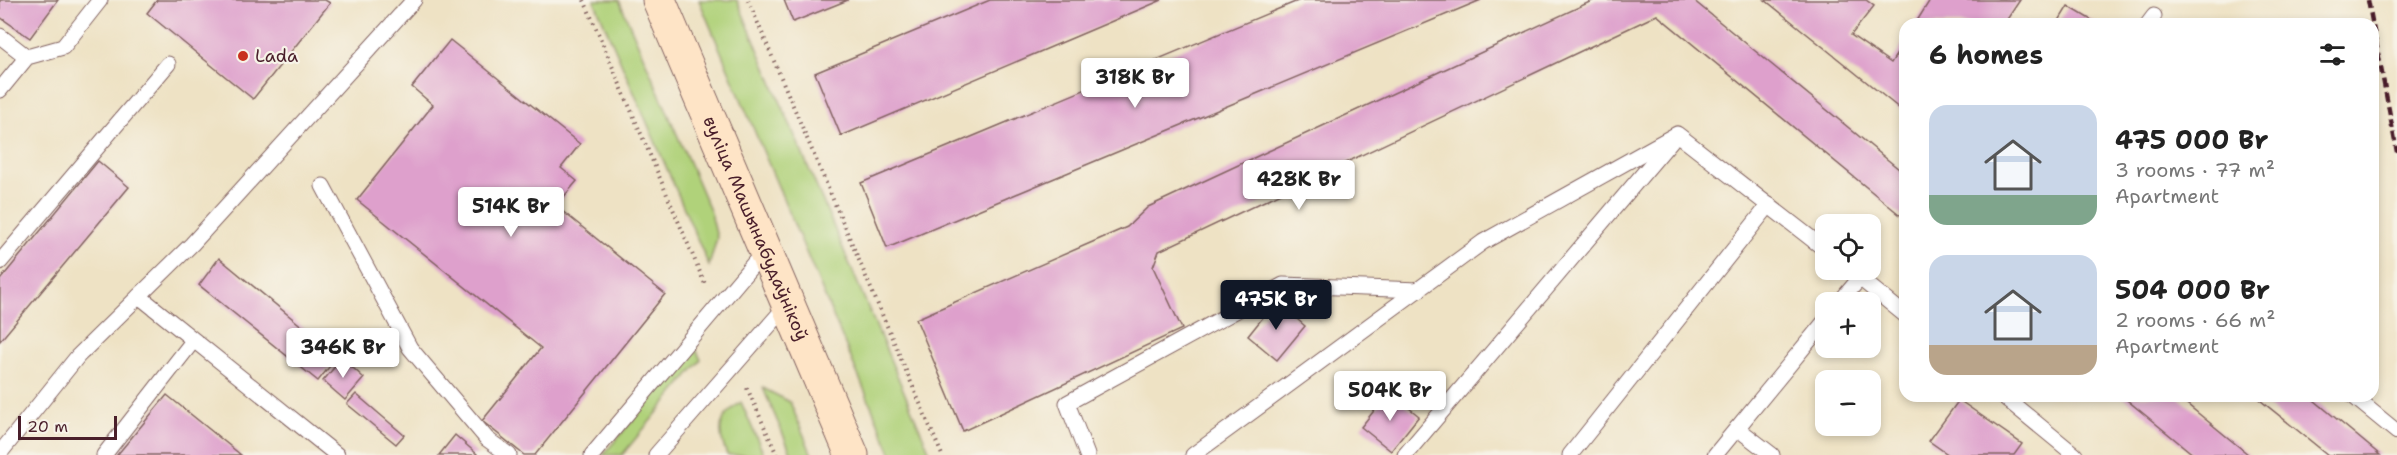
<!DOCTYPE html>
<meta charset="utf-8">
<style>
body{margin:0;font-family:"Shantell Sans",sans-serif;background:#f6f6f6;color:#222;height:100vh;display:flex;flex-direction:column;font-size:22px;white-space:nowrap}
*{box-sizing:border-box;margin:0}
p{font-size:20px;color:#767676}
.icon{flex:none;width:33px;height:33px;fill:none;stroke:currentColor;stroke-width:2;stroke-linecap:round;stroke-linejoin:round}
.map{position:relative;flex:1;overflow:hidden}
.sheet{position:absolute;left:1899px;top:18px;width:480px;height:384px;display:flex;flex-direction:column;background:#fff;border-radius:18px;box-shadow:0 3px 9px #0003}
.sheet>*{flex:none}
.fabs{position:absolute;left:1815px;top:214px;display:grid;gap:12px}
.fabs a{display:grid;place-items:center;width:66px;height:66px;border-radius:12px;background:#fff;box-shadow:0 3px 9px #0003;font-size:30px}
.scale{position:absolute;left:18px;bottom:15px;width:99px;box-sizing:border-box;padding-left:6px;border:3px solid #4a1f2b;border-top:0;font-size:16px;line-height:21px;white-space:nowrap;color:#4a1f2b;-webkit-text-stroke:4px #f7f3e8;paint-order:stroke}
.price{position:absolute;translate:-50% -51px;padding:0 14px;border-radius:6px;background:#fff;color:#222;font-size:20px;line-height:39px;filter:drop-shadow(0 2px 3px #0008)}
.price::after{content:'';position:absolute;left:50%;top:36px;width:18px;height:14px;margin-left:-9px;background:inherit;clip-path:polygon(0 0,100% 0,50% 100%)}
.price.selected{background:#111827;color:#fff}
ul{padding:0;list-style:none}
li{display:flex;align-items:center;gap:18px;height:150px;padding:0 30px}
li span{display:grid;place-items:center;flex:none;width:168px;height:120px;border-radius:18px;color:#555}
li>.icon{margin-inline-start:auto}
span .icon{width:72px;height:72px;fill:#fffc;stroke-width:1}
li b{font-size:26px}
h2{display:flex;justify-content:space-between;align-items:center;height:72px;padding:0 30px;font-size:26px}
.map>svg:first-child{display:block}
.green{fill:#b0d27a;stroke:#7d7852;stroke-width:1.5}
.building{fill:#dea0cc}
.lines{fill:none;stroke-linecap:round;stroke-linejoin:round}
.service-casing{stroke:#836361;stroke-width:17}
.secondary-casing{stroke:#836361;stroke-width:35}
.path{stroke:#836361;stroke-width:4;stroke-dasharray:1.5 4.5;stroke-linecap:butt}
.service{stroke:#fff;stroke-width:15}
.secondary{stroke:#fee4c6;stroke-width:33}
.rail{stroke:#4a1f2b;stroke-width:4.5;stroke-dasharray:9 4.5;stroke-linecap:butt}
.poi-dot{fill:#c8321e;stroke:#f7f3e8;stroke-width:2}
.labels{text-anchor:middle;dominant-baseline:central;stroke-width:4.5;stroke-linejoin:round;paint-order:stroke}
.poi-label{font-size:18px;fill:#4a1f2b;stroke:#f7f3e8;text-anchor:start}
.street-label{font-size:18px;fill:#4a1f2b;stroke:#f7f3e8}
</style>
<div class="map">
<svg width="2397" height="455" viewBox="0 0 2397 455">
<rect width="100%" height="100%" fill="#f7f3e8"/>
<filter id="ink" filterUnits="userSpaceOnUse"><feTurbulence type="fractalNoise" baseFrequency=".0167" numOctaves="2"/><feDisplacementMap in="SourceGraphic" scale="12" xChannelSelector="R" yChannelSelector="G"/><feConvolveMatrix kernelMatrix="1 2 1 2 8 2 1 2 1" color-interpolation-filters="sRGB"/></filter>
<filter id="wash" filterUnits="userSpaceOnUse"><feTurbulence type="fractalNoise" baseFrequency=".008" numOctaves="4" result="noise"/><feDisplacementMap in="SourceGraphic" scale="24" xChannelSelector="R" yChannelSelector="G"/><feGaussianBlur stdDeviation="1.35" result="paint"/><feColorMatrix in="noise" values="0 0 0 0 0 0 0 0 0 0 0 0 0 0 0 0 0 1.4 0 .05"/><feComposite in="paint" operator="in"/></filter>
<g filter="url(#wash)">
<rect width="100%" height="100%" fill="#eee2c4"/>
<!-- green -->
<g class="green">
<path d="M594,0H619L711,213L717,238L709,266Z"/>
<path d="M699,0H737L931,455H892Z"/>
<path d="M695,347L701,360L622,455H603Z"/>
<path d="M763,388L790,402L812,455H792Z"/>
<path d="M741,402L764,455H727C717,430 717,418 741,402Z"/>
</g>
<g id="blocks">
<!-- building -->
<g class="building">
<path d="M0,0H58L30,38L0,17Z"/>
<path d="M157,0H325L330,3L253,99L147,13Z"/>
<path d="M784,0H848L793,22Z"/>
<path d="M990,0H1162L841,136L815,73Z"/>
<path d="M1300,0H1481L887,248L861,183Z"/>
<path d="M1594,0H1693L1905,174V219L1657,15L1159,251L1153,267L1182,329L963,431L916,319L1127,227L1148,207Z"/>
<path d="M1765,0H1866L1874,6L1851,35L1891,63L1905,41V113Z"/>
<path d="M1930,0H2020L2004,24H1915Z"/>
<path d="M2068,6L2098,24H2057Z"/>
<path d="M450,40L580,144L561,168L577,181L556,206L665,294L535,455H524L482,421L541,348L357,200L433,105L412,87Z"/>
<path d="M98,161L129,187L0,341V280Z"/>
<path d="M219,258L338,356L318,381L199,285Z"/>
<path d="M1276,301L1305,326L1277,360L1248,336Z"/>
<path d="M342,358L364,378L345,400L323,381Z"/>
<path d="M1389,392L1419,416L1391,451L1361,427Z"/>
<path d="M356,394L404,435L396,444L347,404Z"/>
<path d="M167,395L241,455H117Z"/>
<path d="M2122,396H2177L2249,455H2194Z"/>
<path d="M2255,396H2309L2380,455H2328Z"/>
<path d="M1959,400L2022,444L2014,455H1949L1929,441Z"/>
<path d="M455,435L477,454L476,455H439Z"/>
</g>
</g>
</g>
<g filter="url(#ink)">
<use href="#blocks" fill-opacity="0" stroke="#836361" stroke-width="1.5"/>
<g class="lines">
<defs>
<g id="service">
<path d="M2148,24L2154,16"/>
<path d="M0,36L27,57"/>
<path d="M0,90L27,57L63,47L100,0"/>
<path d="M323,186L410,348L487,439L509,455"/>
<path d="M0,262L168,64"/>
<path d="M1850,270L1905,315"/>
<path d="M139,296L337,455"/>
<path d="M1839,303L1860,278"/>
<path d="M2003,396L2075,455"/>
<path d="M2353,396L2397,432"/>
<path d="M1737,428L1772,455"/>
<path d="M0,453L78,356L192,244L414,0"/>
<path d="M104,455L193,341"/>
<path d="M592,455L766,249"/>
<path d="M656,455L788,304"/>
<path d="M1087,455L1067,403L1283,285L1419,290"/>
<path d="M1193,455L1483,242L1677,134L1826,250"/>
<path d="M1405,455L1671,141"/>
<path d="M1570,455L1769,205"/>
<path d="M1715,455L1826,320"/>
</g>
<g id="secondary">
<path id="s1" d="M659,0L852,455"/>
</g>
</defs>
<!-- service casing -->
<use href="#service" class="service-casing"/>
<!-- secondary casing -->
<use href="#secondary" class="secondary-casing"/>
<!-- path -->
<g class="path">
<path d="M584,0L705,284"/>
<path d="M748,0L942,455"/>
<path d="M747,388L777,455"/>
</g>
<!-- service -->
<use href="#service" class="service"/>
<!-- secondary -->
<use href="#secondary" class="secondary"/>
<!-- rail -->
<path class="rail" d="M2368,0L2397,152"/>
</g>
</g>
<!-- markers -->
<circle class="poi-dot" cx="243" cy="56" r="6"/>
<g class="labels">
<!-- poi labels -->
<g class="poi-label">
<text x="255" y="56">Lada</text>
</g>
<!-- street labels -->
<g class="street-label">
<text stroke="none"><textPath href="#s1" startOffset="248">вуліца Машынабудаўнікоў</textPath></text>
</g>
</g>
</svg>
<div class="fabs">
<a><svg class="icon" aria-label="locate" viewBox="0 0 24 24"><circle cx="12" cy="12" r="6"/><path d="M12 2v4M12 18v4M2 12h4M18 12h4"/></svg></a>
<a>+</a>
<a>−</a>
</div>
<div class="scale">20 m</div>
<b class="price" style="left:1135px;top:109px">318K Br</b>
<b class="price" style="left:1299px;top:211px">428K Br</b>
<b class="price" style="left:511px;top:238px">514K Br</b>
<b class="price selected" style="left:1276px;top:331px">475K Br</b>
<b class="price" style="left:343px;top:379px">346K Br</b>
<b class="price" style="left:1390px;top:422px">504K Br</b>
<section class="sheet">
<h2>6 homes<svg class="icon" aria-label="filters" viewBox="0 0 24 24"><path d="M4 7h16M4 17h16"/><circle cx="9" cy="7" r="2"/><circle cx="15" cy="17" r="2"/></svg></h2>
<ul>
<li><span style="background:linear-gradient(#c9d6e8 75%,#7fa58c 0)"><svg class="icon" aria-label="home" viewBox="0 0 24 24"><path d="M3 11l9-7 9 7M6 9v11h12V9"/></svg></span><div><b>475 000 Br</b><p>3 rooms · 77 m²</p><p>Apartment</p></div></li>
<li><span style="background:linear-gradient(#c9d6e8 75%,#b9a48a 0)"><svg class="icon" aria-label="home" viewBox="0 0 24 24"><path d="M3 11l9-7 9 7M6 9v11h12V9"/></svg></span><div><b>504 000 Br</b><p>2 rooms · 66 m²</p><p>Apartment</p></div></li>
</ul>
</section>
</div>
